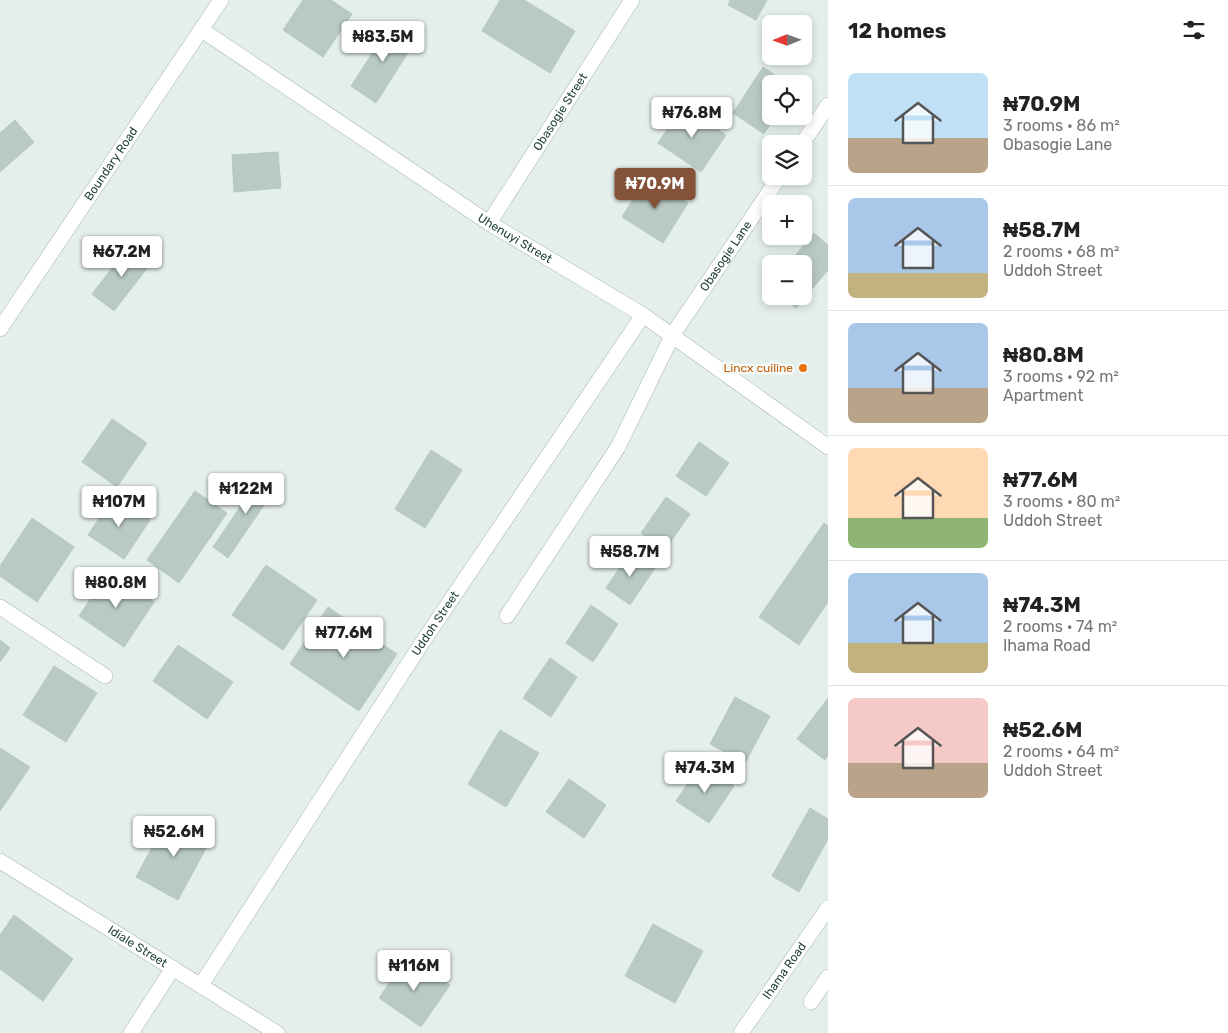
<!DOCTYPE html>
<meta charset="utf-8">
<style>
body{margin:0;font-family:Rubik,sans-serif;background:#f6f6f6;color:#222;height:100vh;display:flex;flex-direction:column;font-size:19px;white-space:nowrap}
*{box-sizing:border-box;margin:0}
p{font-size:16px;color:#767676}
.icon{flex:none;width:28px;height:28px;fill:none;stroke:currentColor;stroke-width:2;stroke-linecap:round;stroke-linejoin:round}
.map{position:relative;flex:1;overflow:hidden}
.side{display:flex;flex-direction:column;background:#fff;width:400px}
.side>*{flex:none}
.needle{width:32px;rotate:269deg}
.fabs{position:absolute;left:762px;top:15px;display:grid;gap:10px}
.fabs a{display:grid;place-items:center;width:50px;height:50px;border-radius:8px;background:#fff;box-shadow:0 2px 8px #0003;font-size:25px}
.price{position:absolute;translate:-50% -42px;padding:0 11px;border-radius:5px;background:#fff;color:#222;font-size:16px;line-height:32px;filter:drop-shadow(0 1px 2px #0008)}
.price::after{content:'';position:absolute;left:50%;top:30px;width:15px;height:11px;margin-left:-8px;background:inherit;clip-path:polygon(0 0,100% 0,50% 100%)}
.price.selected{background:#845239;color:#fff}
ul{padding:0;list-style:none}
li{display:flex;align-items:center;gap:15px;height:125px;padding:0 20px}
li+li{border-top:1px solid #e0e0e0}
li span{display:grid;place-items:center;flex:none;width:140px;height:100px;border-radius:8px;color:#555}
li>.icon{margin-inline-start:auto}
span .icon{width:60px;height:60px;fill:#fffc;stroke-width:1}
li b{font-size:21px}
h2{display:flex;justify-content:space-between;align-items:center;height:60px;padding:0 20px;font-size:21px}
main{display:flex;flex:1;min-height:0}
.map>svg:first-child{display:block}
.building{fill:#b9cac4;stroke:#b6c9c2}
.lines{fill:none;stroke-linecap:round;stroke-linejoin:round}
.minor-casing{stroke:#a6b7b3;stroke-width:16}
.minor{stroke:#fff;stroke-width:15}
.food-dot{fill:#e8710a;stroke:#f5faf8;stroke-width:2}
.labels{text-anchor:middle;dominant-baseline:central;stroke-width:5;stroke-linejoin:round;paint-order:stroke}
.street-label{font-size:12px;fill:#22423c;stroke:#f5faf8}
.food-label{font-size:12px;fill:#c56008;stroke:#f5faf8;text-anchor:end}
</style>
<main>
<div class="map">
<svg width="828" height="1033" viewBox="0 0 828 1033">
<rect width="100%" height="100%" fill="#e4eeeb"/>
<!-- building -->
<g class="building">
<path d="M303,0H331L352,14L323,57L283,30Z"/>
<path d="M500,0H524L575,31L550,73L482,31Z"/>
<path d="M730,0H767L756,20L728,5Z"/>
<path d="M391,24L416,40L376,103L351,86Z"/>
<path d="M763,67L788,84H771V116H775L764,134L733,113Z"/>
<path d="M683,106L726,135L701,172L658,143Z"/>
<path d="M15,120L34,142L0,172V133Z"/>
<path d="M278,152L281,188L234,192L232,155Z"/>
<path d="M647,177L688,203L663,243L622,217Z"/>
<path d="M814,233L828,245V270L796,308L781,296H804V264H788Z"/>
<path d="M129,246L151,263L114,311L92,294Z"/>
<path d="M112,419L147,443L117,487L82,462Z"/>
<path d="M699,442L729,463L706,496L676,476Z"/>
<path d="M431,450L462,470L425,528L395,509Z"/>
<path d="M263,473L279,483L228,558L213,547Z"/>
<path d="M195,491L227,513L179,583L147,560Z"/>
<path d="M114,496L150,520L124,559L88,535Z"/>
<path d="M666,497L690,514L665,550L641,533Z"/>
<path d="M32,518L74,547L37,602L0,576V566Z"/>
<path d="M824,523L828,526V602L799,645L759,617Z"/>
<path d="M630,552L655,568L630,605L606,588Z"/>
<path d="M266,565L317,600L283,650L232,615Z"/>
<path d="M109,571L154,602L124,647L79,616Z"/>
<path d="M591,605L618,624L593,662L566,643Z"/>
<path d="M328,607L397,654L359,711L290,664Z"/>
<path d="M0,640L10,648L0,662Z"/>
<path d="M178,645L233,682L207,719L153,681Z"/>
<path d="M550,658L577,677L551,717L523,698Z"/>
<path d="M54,666L97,693L66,742L23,715Z"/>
<path d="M735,697L770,716L745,763L710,744Z"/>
<path d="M828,698V755L825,760L797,739Z"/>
<path d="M500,730L539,753L506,807L468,784Z"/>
<path d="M0,748L30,767L0,811Z"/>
<path d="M701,764L734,786L709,823L676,801Z"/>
<path d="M569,779L606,805L584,838L546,812Z"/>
<path d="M810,808L828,819V839L799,892L772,876Z"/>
<path d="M169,816L211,839L178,900L136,877Z"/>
<path d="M14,915L73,959L43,1001L0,969V935Z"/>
<path d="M653,924L703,951L675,1003L625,976Z"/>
<path d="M408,956L450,985L421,1027L379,998Z"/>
</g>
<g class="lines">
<defs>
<g id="minor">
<path id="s1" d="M202,30L489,223L643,315L828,447"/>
<path d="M802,144L828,105"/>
<path id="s2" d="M489,223L632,0"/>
<path id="s3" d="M0,329L221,0"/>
<path d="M0,607L105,676"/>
<path id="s4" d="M507,616L618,447L673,334L780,176"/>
<path id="s5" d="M0,861L277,1033"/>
<path id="s6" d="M201,985L418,649L643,315"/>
<path d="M811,1002L828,977"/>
<path d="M131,1033L173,968"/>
<path id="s7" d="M741,1033L828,908"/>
</g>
</defs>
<!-- minor casing -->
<use href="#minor" class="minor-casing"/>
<!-- minor -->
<use href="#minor" class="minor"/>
</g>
<!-- markers -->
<circle class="food-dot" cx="803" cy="368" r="5"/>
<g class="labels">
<!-- street labels -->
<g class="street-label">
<text stroke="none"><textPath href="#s2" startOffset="132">Obasogie Street</textPath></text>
<text stroke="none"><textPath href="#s3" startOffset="199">Boundary Road</textPath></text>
<text stroke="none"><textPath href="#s1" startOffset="376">Uhenuyi Street</textPath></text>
<text stroke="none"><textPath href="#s4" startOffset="422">Obasogie Lane</textPath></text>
<text stroke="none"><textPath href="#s6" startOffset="431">Uddoh Street</textPath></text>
<text stroke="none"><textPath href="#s5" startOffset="162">Idiale Street</textPath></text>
<text stroke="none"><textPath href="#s7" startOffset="76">Ihama Road</textPath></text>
</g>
<!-- food labels -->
<g class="food-label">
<text x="793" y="368">Lincx cuiline</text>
</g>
</g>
</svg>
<div class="fabs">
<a><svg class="needle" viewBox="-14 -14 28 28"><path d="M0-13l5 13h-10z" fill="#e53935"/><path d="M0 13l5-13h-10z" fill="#767676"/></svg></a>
<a><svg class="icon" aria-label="locate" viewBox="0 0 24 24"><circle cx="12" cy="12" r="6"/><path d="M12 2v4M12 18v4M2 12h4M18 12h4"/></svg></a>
<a><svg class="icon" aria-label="layers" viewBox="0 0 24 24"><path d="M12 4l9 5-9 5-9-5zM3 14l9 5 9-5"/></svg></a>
<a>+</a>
<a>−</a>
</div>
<b class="price" style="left:383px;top:63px">₦83.5M</b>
<b class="price" style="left:692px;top:139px">₦76.8M</b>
<b class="price selected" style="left:655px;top:210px">₦70.9M</b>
<b class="price" style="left:122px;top:278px">₦67.2M</b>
<b class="price" style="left:246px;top:515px">₦122M</b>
<b class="price" style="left:119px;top:528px">₦107M</b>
<b class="price" style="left:630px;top:578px">₦58.7M</b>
<b class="price" style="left:116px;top:609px">₦80.8M</b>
<b class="price" style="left:344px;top:659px">₦77.6M</b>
<b class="price" style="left:705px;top:794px">₦74.3M</b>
<b class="price" style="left:174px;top:858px">₦52.6M</b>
<b class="price" style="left:414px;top:992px">₦116M</b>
</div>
<section class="side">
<h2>12 homes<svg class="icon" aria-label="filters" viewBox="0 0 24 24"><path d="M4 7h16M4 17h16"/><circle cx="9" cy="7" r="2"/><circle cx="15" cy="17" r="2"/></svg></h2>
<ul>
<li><span style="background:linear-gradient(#bfe0f5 65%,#b9a48a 0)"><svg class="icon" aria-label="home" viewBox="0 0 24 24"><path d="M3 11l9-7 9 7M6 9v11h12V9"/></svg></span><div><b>₦70.9M</b><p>3 rooms · 86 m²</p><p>Obasogie Lane</p></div></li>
<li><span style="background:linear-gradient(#a9c7e8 75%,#c2b280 0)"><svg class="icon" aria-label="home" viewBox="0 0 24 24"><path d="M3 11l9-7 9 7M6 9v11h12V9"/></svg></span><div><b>₦58.7M</b><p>2 rooms · 68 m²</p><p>Uddoh Street</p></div></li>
<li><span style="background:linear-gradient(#a9c7e8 65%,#b9a48a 0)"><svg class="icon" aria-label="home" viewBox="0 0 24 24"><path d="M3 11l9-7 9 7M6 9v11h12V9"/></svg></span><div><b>₦80.8M</b><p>3 rooms · 92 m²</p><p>Apartment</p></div></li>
<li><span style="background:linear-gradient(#ffd9b3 70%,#8fb573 0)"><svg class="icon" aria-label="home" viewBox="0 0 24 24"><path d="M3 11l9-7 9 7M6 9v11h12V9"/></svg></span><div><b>₦77.6M</b><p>3 rooms · 80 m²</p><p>Uddoh Street</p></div></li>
<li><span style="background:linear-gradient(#a9c7e8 70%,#c2b280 0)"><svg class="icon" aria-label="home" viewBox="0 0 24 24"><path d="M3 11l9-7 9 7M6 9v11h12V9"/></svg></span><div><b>₦74.3M</b><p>2 rooms · 74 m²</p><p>Ihama Road</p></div></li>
<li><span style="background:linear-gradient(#f6c9c9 65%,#b9a48a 0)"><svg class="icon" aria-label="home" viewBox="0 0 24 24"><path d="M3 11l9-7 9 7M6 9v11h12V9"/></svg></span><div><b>₦52.6M</b><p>2 rooms · 64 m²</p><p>Uddoh Street</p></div></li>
</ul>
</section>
</main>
